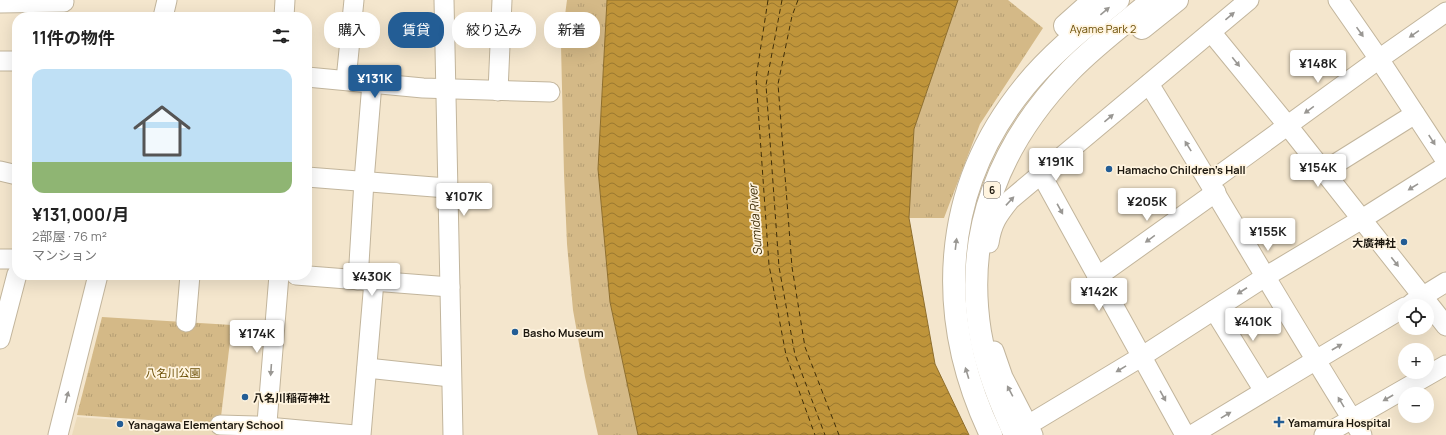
<!DOCTYPE html>
<html lang="ja">
<meta charset="utf-8">
<style>
body{margin:0;font-family:Manrope,"Noto Sans JP",sans-serif;background:#f2f2f2;color:#222;height:100vh;display:flex;flex-direction:column;font-size:15px;white-space:nowrap}
*{box-sizing:border-box;margin:0}
p{font-size:13px;color:#767676}
.icon{flex:none;width:22px;height:22px;fill:none;stroke:currentColor;stroke-width:2;stroke-linecap:round;stroke-linejoin:round}
.map{position:relative;flex:1;overflow:hidden}
.panel{position:absolute;left:12px;top:12px;width:300px;height:268px;display:flex;flex-direction:column;background:#fff;border-radius:16px;box-shadow:0 4px 16px #0002}
.panel>*{flex:none}
.top-card{position:absolute;left:324px;top:12px;width:380px;height:36px;display:flex;gap:8px}
.buttons{position:absolute;left:1398px;top:299px;display:grid;gap:8px}
.buttons a{display:grid;place-items:center;width:36px;height:36px;border-radius:50%;background:#fff;box-shadow:0 4px 16px #0002;font-size:20px}
.price{position:absolute;translate:-50% -34px;padding:0 9px;border-radius:4px;background:#fff;color:#222;font-size:13px;line-height:26px;filter:drop-shadow(0 1px 2px #0008)}
.price::after{content:'';position:absolute;left:50%;top:24px;width:12px;height:9px;margin-left:-6px;background:inherit;clip-path:polygon(0 0,100% 0,50% 100%)}
.price.selected{background:#235d95;color:#fff}
ul{padding:0;list-style:none}
li{display:grid;align-content:center;gap:8px;height:212px;padding:0 20px}
li+li{border-top:1px solid #e0e0e0}
li span{display:grid;place-items:center;height:124px;border-radius:12px;color:#555}
li>.icon{margin-inline-start:auto}
span .icon{width:72px;height:72px;fill:#fffc;stroke-width:1}
li b{font-size:17px}
h2{display:flex;justify-content:space-between;align-items:center;height:48px;padding:0 20px;font-size:17px}
.chip{padding:0 14px;border-radius:16px;background:#fff;box-shadow:0 4px 16px #0002;font-size:14px;line-height:36px}
.chip.selected{background:#235d95;color:#fff}
.map>svg:first-child{display:block}
.built{fill:#ecdbba}
.park{fill:url(#park-tufts)}
.water{fill:url(#water-waves);stroke:#8e6e2d}
.lines{fill:none;stroke-linecap:round;stroke-linejoin:round}
.ferry{stroke:#412f08;stroke-width:1;stroke-dasharray:5 4;stroke-linecap:butt}
.minor-casing{stroke:#c2b59c;stroke-width:21}
.highway-casing{stroke:#c2b59c;stroke-width:24}
.minor{stroke:#fff;stroke-width:19}
.highway{stroke:#fff;stroke-width:22}
.oneway{fill:#999793}
.poi-dot{fill:#235d95;stroke:#fff4df;stroke-width:1.5}
.labels{text-anchor:middle;dominant-baseline:central;stroke-width:3.5;stroke-linejoin:round;paint-order:stroke}
.shield{fill:#fff4df;stroke:#60594d;stroke-width:1}
.shield-label{font-size:10px;font-weight:bold;fill:#1c170e}
.park-label{font-size:11px;fill:#6c4f07;stroke:#fff4df}
.poi-label{font-size:11px;font-weight:bold;fill:#1c170e;stroke:#fff4df;text-anchor:start}
.water-label{font-size:12px;font-style:italic;fill:#412f08;stroke:#fff4df}
</style>
<div class="map">
<svg width="1446" height="435" viewBox="0 0 1446 435">
<defs>
<pattern id="park-tufts" width="24" height="20" patternUnits="userSpaceOnUse"><rect width="24" height="20" fill="#d4b987"/><path d="M3 7l-1-3M5 7V3M7 7l1-3M15 17l-1-3M17 17v-4M19 17l1-3" fill="none" stroke="#b59e73"/></pattern>
<pattern id="water-waves" width="16" height="10" patternUnits="userSpaceOnUse"><rect width="16" height="10" fill="#bf943a"/><path d="M0 5q4-4 8 0t8 0" fill="none" stroke="#9a782f"/></pattern>
</defs>
<rect width="100%" height="100%" fill="#f4e6cd"/>
<!-- built -->
<path class="built" d="M77,417L253,430L252,435H72Z"/>
<!-- park -->
<g class="park">
<path d="M567,0H607L598,169L610,302L638,435H598L585,377L573,310L567,244L564,174L561,45Z"/>
<path d="M958,0H1008L1043,28L980,124L944,218H909L914,129Z"/>
<path d="M102,317L232,325L220,425L77,415Z"/>
</g>
<!-- water -->
<path class="water" d="M607,0H958L914,129L909,218L935,364L969,435H638L610,302L598,169Z"/>
<g class="lines">
<!-- ferry -->
<g class="ferry">
<path d="M768,0L756,78L769,265L786,355L815,435"/>
<path d="M782,0L766,85L779,267L795,355L825,435"/>
<path d="M798,0L792,16L778,84L792,267L805,347L839,435"/>
</g>
<defs>
<g id="minor">
<path d="M444,0L453,435"/>
<path d="M1338,0L1379,59L1446,161"/>
<path d="M0,3L64,2"/>
<path d="M163,17L167,0"/>
<path d="M284,17L285,0"/>
<path d="M1211,32L1288,126L1446,326"/>
<path d="M0,61H17"/>
<path d="M307,77L423,88L550,92"/>
<path d="M346,80L354,0"/>
<path d="M1149,84C1221,200 1289,319 1362,435"/>
<path d="M498,91L502,0"/>
<path d="M0,171L17,175"/>
<path d="M1324,171L1415,114"/>
<path d="M1041,174L1185,435"/>
<path d="M307,177L447,188"/>
<path d="M1210,182L1379,59L1446,12"/>
<path d="M989,243C992,223 998,215 1010,200L1249,0"/>
<path d="M0,259H17"/>
<path d="M296,275L450,287"/>
<path d="M1097,277L1216,192"/>
<path d="M358,280L364,181L372,83"/>
<path d="M1412,303L1446,282"/>
<path d="M1214,310L1264,391"/>
<path d="M186,322L190,275"/>
<path d="M0,339L17,274"/>
<path d="M994,351L1003,377L1033,435"/>
<path d="M367,368L451,377"/>
<path d="M220,425L257,426"/>
<path d="M1028,425L1141,357L1265,277L1362,219L1446,166"/>
<path d="M267,427L355,435"/>
<path d="M58,435L98,275"/>
<path d="M266,435L279,275"/>
<path d="M361,435L374,281"/>
<path d="M1192,435L1316,360L1405,307"/>
<path d="M1324,435L1446,365"/>
</g>
<g id="highway">
<path d="M1065,26L1094,0"/>
<path d="M1142,28L1177,0"/>
<path d="M991,435C935,317 940,190 1025,86C1052,53 1085,27 1118,0"/>
<path d="M1015,435C1000,402 986,368 980,332C964,231 1000,143 1070,71C1095,45 1125,23 1153,0"/>
</g>
</defs>
<!-- minor casing -->
<use href="#minor" class="minor-casing"/>
<!-- highway casing -->
<use href="#highway" class="highway-casing"/>
<!-- minor -->
<use href="#minor" class="minor"/>
<!-- highway -->
<use href="#highway" class="highway"/>
</g>
<!-- one-way arrows -->
<defs><path id="oneway-solid" d="M-6-.8H1V-3.2L6.5 0L1 3.2V.8H-6Z"/></defs>
<g class="oneway">
<use href="#oneway-solid" transform="translate(1105 11) rotate(-40)"/>
<use href="#oneway-solid" transform="translate(1230 16) rotate(-40)"/>
<use href="#oneway-solid" transform="translate(1360 32) rotate(55)"/>
<use href="#oneway-solid" transform="translate(1414 34) rotate(145)"/>
<use href="#oneway-solid" transform="translate(1236 62) rotate(51)"/>
<use href="#oneway-solid" transform="translate(1309 110) rotate(144)"/>
<use href="#oneway-solid" transform="translate(1109 118) rotate(-40)"/>
<use href="#oneway-solid" transform="translate(1432 140) rotate(57)"/>
<use href="#oneway-solid" transform="translate(1188 146) rotate(-122)"/>
<use href="#oneway-solid" transform="translate(1413 187) rotate(148)"/>
<use href="#oneway-solid" transform="translate(1010 201) rotate(-47)"/>
<use href="#oneway-solid" transform="translate(1060 209) rotate(61)"/>
<use href="#oneway-solid" transform="translate(1150 239) rotate(144)"/>
<use href="#oneway-solid" transform="translate(956 244) rotate(-83)"/>
<use href="#oneway-solid" transform="translate(1395 262) rotate(52)"/>
<use href="#oneway-solid" transform="translate(1242 291) rotate(147)"/>
<use href="#oneway-solid" transform="translate(1337 347) rotate(-30)"/>
<use href="#oneway-solid" transform="translate(1121 369) rotate(149)"/>
<use href="#oneway-solid" transform="translate(271 370) rotate(94)"/>
<use href="#oneway-solid" transform="translate(967 373) rotate(-107)"/>
<use href="#oneway-solid" transform="translate(1010 391) rotate(-118)"/>
<use href="#oneway-solid" transform="translate(1163 396) rotate(61)"/>
<use href="#oneway-solid" transform="translate(67 397) rotate(-76)"/>
<use href="#oneway-solid" transform="translate(1388 398) rotate(150)"/>
<use href="#oneway-solid" transform="translate(1341 402) rotate(-121)"/>
<use href="#oneway-solid" transform="translate(1226 415) rotate(-31)"/>
</g>
<!-- markers -->
<g class="poi-dot">
<circle cx="1109" cy="169" r="4"/>
<circle cx="1404" cy="242" r="4"/>
<circle cx="515" cy="332" r="4"/>
<circle cx="245" cy="397" r="4"/>
<path d="M1277 416h4v4h4v4h-4v4h-4v-4h-4v-4h4z"/>
<circle cx="120" cy="424" r="4"/>
</g>
<g class="labels">
<!-- shield labels -->
<rect class="shield" x="984" y="182" width="16" height="16" rx="3"/>
<g class="shield-label">
<text x="992" y="190">6</text>
</g>
<!-- park labels -->
<g class="park-label">
<text x="1103" y="28">Ayame Park 2</text>
<text x="173" y="372">八名川公園</text>
</g>
<!-- poi labels -->
<g class="poi-label">
<text x="1117" y="169">Hamacho Children's Hall</text>
<text x="1396" y="242" text-anchor="end">大廣神社</text>
<text x="523" y="332">Basho Museum</text>
<text x="253" y="397">八名川稲荷神社</text>
<text x="1288" y="422">Yamamura Hospital</text>
<text x="128" y="424">Yanagawa Elementary School</text>
</g>
<!-- water labels -->
<g class="water-label">
<text transform="translate(755 220) rotate(-94)">Sumida River</text>
</g>
</g>
</svg>
<div class="buttons">
<a><svg class="icon" aria-label="locate" viewBox="0 0 24 24"><circle cx="12" cy="12" r="6"/><path d="M12 2v4M12 18v4M2 12h4M18 12h4"/></svg></a>
<a>+</a>
<a>−</a>
</div>
<b class="price" style="left:1318px;top:84px">¥148K</b>
<b class="price selected" style="left:375px;top:99px">¥131K</b>
<b class="price" style="left:1056px;top:182px">¥191K</b>
<b class="price" style="left:1318px;top:188px">¥154K</b>
<b class="price" style="left:464px;top:217px">¥107K</b>
<b class="price" style="left:1147px;top:222px">¥205K</b>
<b class="price" style="left:1268px;top:252px">¥155K</b>
<b class="price" style="left:372px;top:297px">¥430K</b>
<b class="price" style="left:1099px;top:312px">¥142K</b>
<b class="price" style="left:1253px;top:342px">¥410K</b>
<b class="price" style="left:257px;top:354px">¥174K</b>
<div class="top-card">
<a class="chip">購入</a>
<a class="chip selected">賃貸</a>
<a class="chip">絞り込み</a>
<a class="chip">新着</a>
</div>
<section class="panel">
<h2>11件の物件<svg class="icon" aria-label="filters" viewBox="0 0 24 24"><path d="M4 7h16M4 17h16"/><circle cx="9" cy="7" r="2"/><circle cx="15" cy="17" r="2"/></svg></h2>
<ul>
<li><span style="background:linear-gradient(#bfe0f5 75%,#8fb573 0)"><svg class="icon" aria-label="home" viewBox="0 0 24 24"><path d="M3 11l9-7 9 7M6 9v11h12V9"/></svg></span><div><b>¥131,000/月</b><p>2部屋 · 76 m²</p><p>マンション</p></div></li>
</ul>
</section>
</div>
